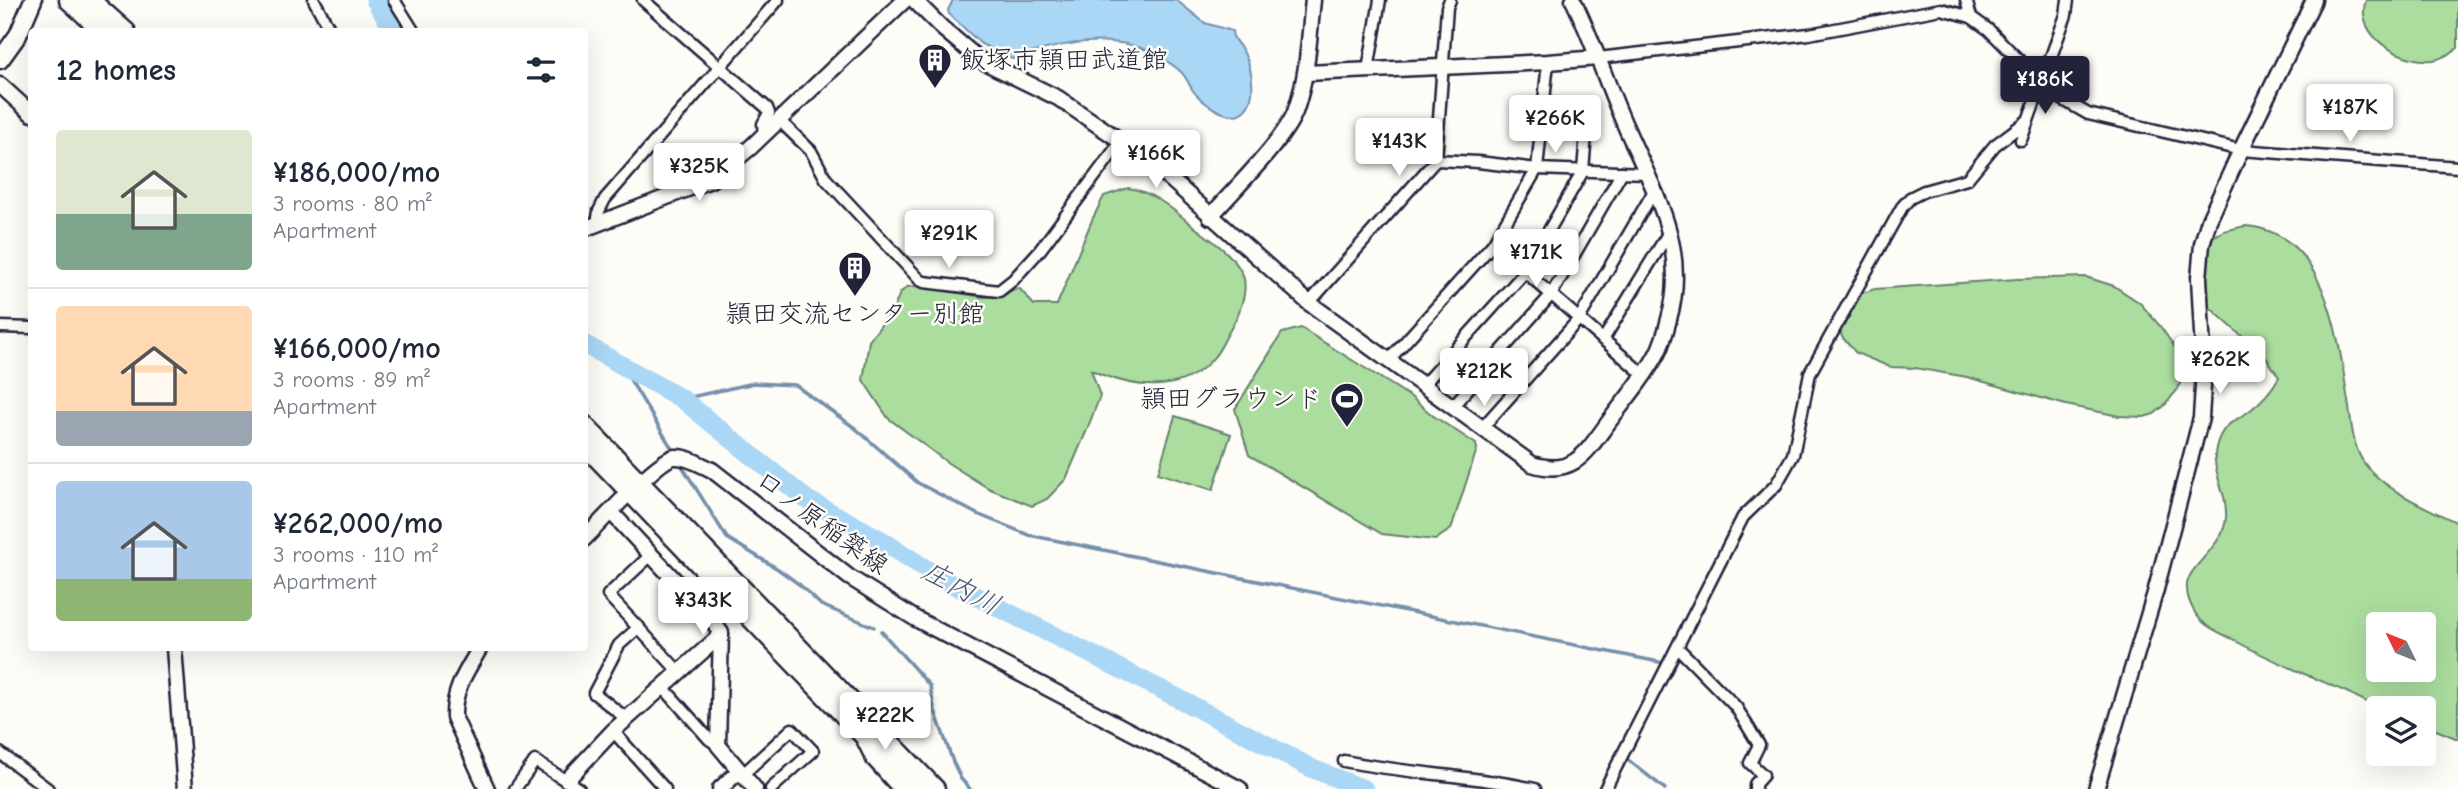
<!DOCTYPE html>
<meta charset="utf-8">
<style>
body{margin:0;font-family:"Comic Neue","Klee One",sans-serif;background:#f6f6f7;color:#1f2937;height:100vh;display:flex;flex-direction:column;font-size:26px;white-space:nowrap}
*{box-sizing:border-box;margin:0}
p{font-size:23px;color:#747a83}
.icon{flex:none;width:38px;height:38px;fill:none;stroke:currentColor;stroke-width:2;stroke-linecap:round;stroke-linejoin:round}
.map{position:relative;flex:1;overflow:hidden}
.details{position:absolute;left:28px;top:28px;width:560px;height:623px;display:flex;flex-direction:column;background:#fff;border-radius:7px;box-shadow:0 7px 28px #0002}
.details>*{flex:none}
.needle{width:46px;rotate:313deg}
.controls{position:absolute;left:2366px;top:612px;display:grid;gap:14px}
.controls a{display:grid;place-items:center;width:70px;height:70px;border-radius:7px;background:#fff;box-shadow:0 7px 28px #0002;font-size:35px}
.price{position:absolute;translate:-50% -60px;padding:0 16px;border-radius:7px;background:#fff;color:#222;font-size:23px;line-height:46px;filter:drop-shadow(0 2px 4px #0008)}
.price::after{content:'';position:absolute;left:50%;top:42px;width:21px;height:16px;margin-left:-10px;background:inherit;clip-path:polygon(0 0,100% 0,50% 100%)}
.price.active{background:#22223b;color:#fff}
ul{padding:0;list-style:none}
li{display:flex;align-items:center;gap:21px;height:175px;padding:0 28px}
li+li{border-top:2px solid #e0e1e3}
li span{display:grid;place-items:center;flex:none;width:196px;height:140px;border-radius:7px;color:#555}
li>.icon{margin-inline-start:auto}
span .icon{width:84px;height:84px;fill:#fffc;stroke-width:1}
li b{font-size:30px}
h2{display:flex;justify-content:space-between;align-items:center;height:84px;padding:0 28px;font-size:30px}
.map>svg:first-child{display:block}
.green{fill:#abdd9f;stroke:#66806d;stroke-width:2;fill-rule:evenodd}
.water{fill:#aad7f6;stroke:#748fab;stroke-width:2}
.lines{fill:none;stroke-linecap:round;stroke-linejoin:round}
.stream{stroke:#748fab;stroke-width:3.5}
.river{stroke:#aad7f6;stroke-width:19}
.street-casing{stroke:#22223b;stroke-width:15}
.secondary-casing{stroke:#22223b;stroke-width:19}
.primary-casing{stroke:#22223b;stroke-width:21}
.highway-casing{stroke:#22223b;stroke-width:23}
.street{stroke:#fdfcf7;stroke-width:10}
.secondary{stroke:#fdfcf7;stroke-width:14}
.primary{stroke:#fdfcf7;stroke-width:16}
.highway{stroke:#fdfcf7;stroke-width:18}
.labels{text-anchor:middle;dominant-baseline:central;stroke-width:5;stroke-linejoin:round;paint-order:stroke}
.poi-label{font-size:26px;fill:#22223b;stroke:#fdfcf7;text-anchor:start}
.street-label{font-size:26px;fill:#22223b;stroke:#fdfcf7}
.water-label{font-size:28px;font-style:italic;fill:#4b5873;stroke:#fdfcf7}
</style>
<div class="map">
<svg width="2458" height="789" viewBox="0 0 2458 789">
<rect width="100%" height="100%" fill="#fdfcf7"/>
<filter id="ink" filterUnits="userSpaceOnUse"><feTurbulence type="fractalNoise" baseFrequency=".0143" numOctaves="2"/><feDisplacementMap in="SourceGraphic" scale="14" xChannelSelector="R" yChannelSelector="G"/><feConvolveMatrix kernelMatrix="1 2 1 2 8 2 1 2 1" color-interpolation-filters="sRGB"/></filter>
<g filter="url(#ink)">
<!-- green -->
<g class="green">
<path d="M2366,0H2458V48C2451,53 2442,59 2433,60C2402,63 2353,36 2366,0Z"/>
<path d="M1128,188C1152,191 1174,210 1192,225C1209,239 1238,256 1244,279C1247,295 1238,316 1230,330C1225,338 1221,349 1214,357C1182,397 1131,388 1091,370L1100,396L1086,432L1066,479L1047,499L1032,506L988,488L948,463L888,418L863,380L869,341L894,308L900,293L907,287L917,286L983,297H999L1019,288L1034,305H1057L1092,220L1104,196Z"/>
<path d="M2245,226C2324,231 2338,333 2347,395C2351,416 2351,439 2361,458C2378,488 2427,508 2458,523V739L2424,725V709C2412,709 2398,711 2387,709C2372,706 2356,696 2342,690C2305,674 2267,659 2232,639C2223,634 2212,630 2204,623C2194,615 2186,598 2187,585C2188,566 2224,546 2226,518C2228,487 2205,468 2220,436C2226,423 2237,420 2248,412C2260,403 2272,390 2279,377L2267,359L2206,304L2192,275L2193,257L2208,239L2224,231ZM2378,625H2424V670H2378Z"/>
<path d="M2086,277L2114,286L2140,303L2160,326L2183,359L2184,374L2178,389L2164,406L2154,414L2144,417L2119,416L2066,405L1967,377L1915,368L1890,367L1856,353L1842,337L1839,327L1859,294L1875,289L2017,279Z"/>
<path d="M1301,328L1411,397L1432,415L1476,444L1477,449L1451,529L1435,540L1382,534L1249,455L1235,409L1282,333Z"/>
<path d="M1175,416L1231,434L1213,490L1158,473Z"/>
</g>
<!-- water -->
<path class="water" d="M953,0H1176L1205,23L1232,31C1232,41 1240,44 1244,53C1252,68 1259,102 1241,113C1228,121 1203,103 1195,93C1189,86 1187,77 1180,71C1174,65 1165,60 1158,56C1114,30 1057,44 1012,59L981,44L949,14L948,10Z"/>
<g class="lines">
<!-- stream -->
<g class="stream">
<path d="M620,363L671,447"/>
<path d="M682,399L754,383L795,385L855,428L918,483L977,514L1029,535L1664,663L1662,667"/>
<path d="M682,466L727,538L778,569L800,585L821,605L874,627"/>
<path d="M881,631L930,686L934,708L953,762L961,779L970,789"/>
<path d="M1649,692L1618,752L1665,789"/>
</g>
<!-- river -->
<g class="river">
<path d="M375,0L395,32"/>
<path d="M584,344L682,399L806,499L878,538L940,578L1170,694L1313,769L1364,789"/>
</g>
<defs>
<g id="street">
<path d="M314,0L331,32"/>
<path d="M394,0L414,32"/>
<path d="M643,0L767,108L769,113L763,124L764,135"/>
<path d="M1966,0L1971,17"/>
<path d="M1598,58L1809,34L1941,9L1971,17L1989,30L2053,94L2088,114L2241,150L2458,167"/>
<path d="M1548,62L1537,169L1646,173"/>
<path d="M1368,70L1380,0"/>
<path d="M779,120L811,151L826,179L920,280L924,282L999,291L1013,280L1040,250L1122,140"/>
<path d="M2021,140L2066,15L2068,0"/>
<path d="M1436,160L1447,7L1450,0"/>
<path d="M597,225L599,211L605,199L778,0"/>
<path d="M1493,244L1644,375"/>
<path d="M1309,303L1436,160L1478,162L1537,169L1493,244L1388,361"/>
<path d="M0,327L32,328"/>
<path d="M1603,340L1669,232"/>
<path d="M1423,385L1525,272L1583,171L1588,108L1544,105"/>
<path d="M1452,407L1551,295L1622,172"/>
<path d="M1482,428L1579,319L1654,191"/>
<path d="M651,555L608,595L680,673"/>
<path d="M1678,648L1736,707L1759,745L1750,763L1763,775L1755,784V789"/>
<path d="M663,687L709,739L718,745"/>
<path d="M627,719L594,693L619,645L639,627"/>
<path d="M613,731L665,789"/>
<path d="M863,742L872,760L898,789"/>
<path d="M0,753L48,789"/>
<path d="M1344,761C1408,774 1472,775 1535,789"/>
<path d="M742,775L792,729L813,751L771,789"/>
<path d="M515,789L535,761L579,789"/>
<path d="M1605,789L1743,517L1776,485L1793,455L1810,373L1902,207L1910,198L1924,191L1967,179L1995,145L2027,121"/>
</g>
<g id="secondary">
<path d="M914,0L942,28L980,60L1058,98L1149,160L1309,303L1532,464C1573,477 1586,453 1608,423C1624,401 1644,379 1657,354C1663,343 1666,331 1669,319C1690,246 1652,188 1624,123C1606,82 1593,40 1573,0"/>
<path d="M1306,73L1548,62L1598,58"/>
<path d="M0,85L32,114"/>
<path d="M1210,217C1233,190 1283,142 1295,112C1308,76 1309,37 1313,0"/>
<path d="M584,229L711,180L751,147L905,0"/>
<path d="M611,512L712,620L721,633L718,745L755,789"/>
<path d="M584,539C599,524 659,458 675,457C687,456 701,465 712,470L849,577L916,619L1240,789"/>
<path d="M174,648L185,789"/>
<path d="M480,648C467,670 453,690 454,717L487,789"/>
<path d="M567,780L613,731L721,635"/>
<path d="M720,789L739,771"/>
<path d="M2096,789L2155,593L2201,418L2204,370L2199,278L2202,244L2209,220L2241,150L2314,0"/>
</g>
<path id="primary" d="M0,60L18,35L33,0"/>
<g id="highway">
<path d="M69,0L104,32"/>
<path d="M90,0L126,32"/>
<path d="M584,425L935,789"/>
<path d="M584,444L915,789"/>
</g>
</defs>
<!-- street casing -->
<use href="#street" class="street-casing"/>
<!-- secondary casing -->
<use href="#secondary" class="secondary-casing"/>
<!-- primary casing -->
<use href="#primary" class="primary-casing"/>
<!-- highway casing -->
<use href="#highway" class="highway-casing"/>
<!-- street -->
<use href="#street" class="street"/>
<!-- secondary -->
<use href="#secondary" class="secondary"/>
<!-- primary -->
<use href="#primary" class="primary"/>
<!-- highway -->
<use href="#highway" class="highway"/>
</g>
</g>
<!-- icons -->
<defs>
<symbol id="building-pin" viewBox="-11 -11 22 30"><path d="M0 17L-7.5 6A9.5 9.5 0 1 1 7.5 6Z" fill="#22223b" stroke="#fdfcf7"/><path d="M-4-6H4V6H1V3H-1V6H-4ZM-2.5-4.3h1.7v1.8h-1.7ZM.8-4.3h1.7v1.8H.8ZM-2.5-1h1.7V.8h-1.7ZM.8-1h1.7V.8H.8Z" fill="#fff"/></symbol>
<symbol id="stadium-pin" viewBox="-11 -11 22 30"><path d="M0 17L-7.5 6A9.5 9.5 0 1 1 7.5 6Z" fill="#22223b" stroke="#fdfcf7"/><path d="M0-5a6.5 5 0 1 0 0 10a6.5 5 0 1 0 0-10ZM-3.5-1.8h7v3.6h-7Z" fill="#fff"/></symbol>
</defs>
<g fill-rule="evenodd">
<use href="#building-pin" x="916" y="41" width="38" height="52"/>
<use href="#building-pin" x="836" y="249" width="38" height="52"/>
<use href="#stadium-pin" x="1328" y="380" width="38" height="52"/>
</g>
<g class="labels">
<!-- poi labels -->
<g class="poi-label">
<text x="960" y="60">飯塚市頴田武道館</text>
<text x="855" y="314" text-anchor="middle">頴田交流センター別館</text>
<text x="1322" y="399" text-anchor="end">頴田グラウンド</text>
</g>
<!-- street labels -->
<g class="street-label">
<text transform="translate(822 523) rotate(36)">口ノ原稲築線</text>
</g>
<!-- water labels -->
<g class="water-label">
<text transform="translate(961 588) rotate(28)">庄内川</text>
</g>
</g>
</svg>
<div class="controls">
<a><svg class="needle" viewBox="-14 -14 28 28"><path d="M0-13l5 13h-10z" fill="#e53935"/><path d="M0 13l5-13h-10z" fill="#747a83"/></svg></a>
<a><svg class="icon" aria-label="layers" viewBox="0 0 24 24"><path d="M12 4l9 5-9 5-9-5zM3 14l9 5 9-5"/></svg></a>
</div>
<b class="price active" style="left:2045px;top:116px">¥186K</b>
<b class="price" style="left:2350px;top:144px">¥187K</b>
<b class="price" style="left:1555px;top:155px">¥266K</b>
<b class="price" style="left:1399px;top:178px">¥143K</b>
<b class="price" style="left:1156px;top:190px">¥166K</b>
<b class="price" style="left:699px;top:203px">¥325K</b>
<b class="price" style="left:949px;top:270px">¥291K</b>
<b class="price" style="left:1536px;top:289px">¥171K</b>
<b class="price" style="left:2220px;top:396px">¥262K</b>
<b class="price" style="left:1484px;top:408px">¥212K</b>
<b class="price" style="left:703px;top:637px">¥343K</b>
<b class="price" style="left:885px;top:752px">¥222K</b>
<section class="details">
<h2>12 homes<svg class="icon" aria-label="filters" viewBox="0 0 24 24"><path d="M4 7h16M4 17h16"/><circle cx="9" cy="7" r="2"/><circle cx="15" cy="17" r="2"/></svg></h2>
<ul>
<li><span style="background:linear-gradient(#dfe7d0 60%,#7fa58c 0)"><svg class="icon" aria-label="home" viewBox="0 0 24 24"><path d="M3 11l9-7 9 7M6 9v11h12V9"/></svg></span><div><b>¥186,000/mo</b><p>3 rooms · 80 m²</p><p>Apartment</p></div></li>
<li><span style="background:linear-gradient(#ffd9b3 75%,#9aa5b1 0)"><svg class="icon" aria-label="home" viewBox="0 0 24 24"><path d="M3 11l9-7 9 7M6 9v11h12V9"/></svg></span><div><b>¥166,000/mo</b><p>3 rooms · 89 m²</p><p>Apartment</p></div></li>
<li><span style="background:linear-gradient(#a9c7e8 70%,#8fb573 0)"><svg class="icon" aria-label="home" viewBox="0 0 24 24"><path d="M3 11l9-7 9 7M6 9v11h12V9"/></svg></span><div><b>¥262,000/mo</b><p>3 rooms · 110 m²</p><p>Apartment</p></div></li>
</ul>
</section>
</div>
